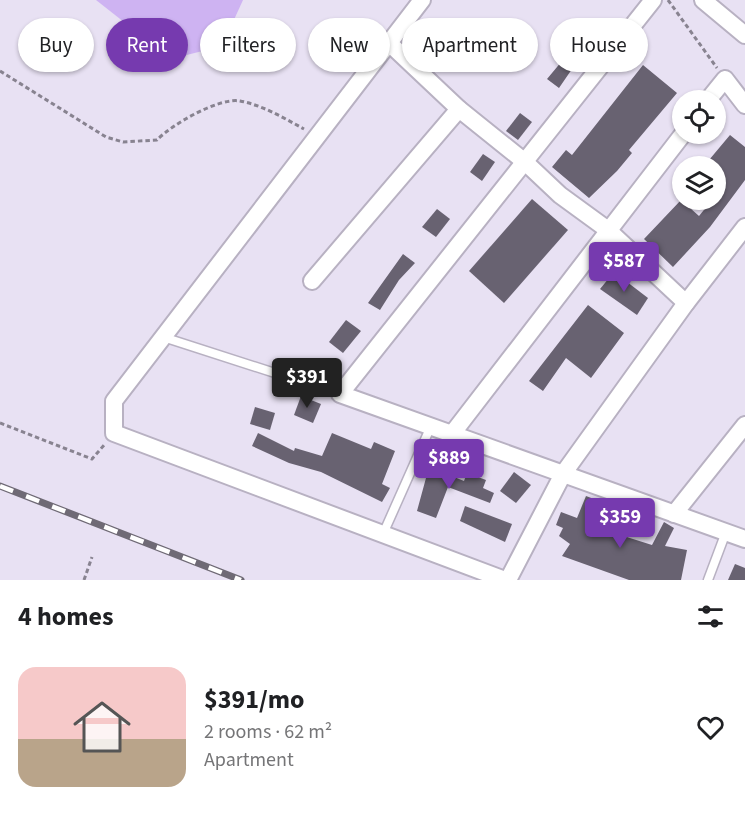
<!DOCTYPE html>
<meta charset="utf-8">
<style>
body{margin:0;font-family:"Source Sans 3",sans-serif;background:#f2f2f2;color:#202124;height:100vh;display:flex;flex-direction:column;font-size:22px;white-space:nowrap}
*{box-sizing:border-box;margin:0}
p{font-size:20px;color:#757577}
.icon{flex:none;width:33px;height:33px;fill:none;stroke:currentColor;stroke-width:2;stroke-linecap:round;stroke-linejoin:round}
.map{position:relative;height:580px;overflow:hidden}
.side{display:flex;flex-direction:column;background:#fff;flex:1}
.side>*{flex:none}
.banner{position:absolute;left:18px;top:18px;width:710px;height:54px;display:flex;gap:12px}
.controls{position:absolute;left:672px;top:90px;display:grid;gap:12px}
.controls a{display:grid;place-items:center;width:54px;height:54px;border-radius:50%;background:#fff;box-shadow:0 2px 4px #0004;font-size:30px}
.price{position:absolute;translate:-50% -51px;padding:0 14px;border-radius:6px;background:#763aaf;color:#fff;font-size:20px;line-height:39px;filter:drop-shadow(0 2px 3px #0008)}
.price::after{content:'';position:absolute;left:50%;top:36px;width:18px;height:14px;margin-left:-9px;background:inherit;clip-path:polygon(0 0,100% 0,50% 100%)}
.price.selected{background:#222;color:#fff}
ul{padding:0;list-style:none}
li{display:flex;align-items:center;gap:18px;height:150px;padding:0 18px}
li span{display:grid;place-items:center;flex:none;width:168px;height:120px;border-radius:18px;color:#555}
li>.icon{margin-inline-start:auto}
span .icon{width:72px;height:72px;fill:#fffc;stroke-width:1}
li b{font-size:26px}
h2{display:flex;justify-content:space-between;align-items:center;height:72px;padding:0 18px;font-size:26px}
.chip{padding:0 21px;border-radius:27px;background:#fff;box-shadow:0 2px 4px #0004;font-size:21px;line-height:54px}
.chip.selected{background:#763aaf;color:#fff}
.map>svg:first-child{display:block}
.green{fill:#ceb3f2}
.building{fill:#686271}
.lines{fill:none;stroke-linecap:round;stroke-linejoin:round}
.service-casing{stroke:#b8b1c2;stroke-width:11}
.minor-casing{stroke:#b8b1c2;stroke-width:20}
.path{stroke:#888390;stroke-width:3;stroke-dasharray:4.5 3;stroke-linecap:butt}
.service{stroke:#fff;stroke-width:8}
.minor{stroke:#fff;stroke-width:16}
.rail-casing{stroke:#6f6a75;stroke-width:7}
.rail{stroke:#fff;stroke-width:4.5;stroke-dasharray:14;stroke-linecap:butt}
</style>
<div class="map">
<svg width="745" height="580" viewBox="0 0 745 580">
<rect width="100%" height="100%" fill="#e8e1f3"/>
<!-- green -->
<path class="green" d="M96,0H243L222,46L171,59Z"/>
<!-- building -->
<g class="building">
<path d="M581,29L594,37L559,88L547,79L562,61Z"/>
<path d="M643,65L677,93L629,150L632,153L617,171L589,198L552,167L566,150L572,155Z"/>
<path d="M520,113L532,122L518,140L506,131Z"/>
<path d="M730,135L745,147V180L710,227L673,267L644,239L681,200L699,216L712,200H716V166H704Z"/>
<path d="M483,154L495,162L482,181L470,172Z"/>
<path d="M532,199L568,230L504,303L469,271Z"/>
<path d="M437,209L450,219L436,237L422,227Z"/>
<path d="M403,254L415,263L399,280L380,310L368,303Z"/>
<path d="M614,272L648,298L637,315L600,289Z"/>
<path d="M588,305L624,333L591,378L566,358L543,391L529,381Z"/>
<path d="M346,320L361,331L343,353L329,342Z"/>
<path d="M301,396L321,404L313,423L294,415Z"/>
<path d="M255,407L275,413L270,430L250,424Z"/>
<path d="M258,433L294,451L295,448L322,456L332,433L371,449L374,442L395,451L382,484L390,488L382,502L321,472L289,463L252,446Z"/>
<path d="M429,467L464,481L467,473L486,480L483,488L494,493L490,503L448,487L436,518L417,511Z"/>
<path d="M514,472L531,485L516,503L500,491Z"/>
<path d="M586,496L599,501L589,521L615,531L614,533L652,545L664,522L674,528L665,546L687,550L681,580H629L562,556L570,544L559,536L563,528L556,525L561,512L577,518Z"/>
<path d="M465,506L512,524L505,542L460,521Z"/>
<path d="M735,564L745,568V580H728Z"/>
</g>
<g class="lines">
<defs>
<g id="service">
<path d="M163,337L340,394"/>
<path d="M383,534L431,426"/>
<path d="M708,580L726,532"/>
</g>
<g id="minor">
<path d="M422,0L114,401V433L505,580"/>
<path d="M653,0L340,394L745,539"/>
<path d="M703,0L745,35"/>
<path d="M389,43L459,109L525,162L560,195L608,230L686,303"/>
<path d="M708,100L725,79L745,105"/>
<path d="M312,281L459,109"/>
<path d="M452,434L683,134"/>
<path d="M674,514L745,425"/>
<path d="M508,580L563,474L686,303L745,227"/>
</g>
</defs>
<!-- service casing -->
<use href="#service" class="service-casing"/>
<!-- minor casing -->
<use href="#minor" class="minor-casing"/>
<!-- path -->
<g class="path">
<path d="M668,0L717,68"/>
<path d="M0,71L106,137L123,142L157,140C171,125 219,97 240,101C262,105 284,118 304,129"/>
<path d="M0,423L92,459L105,444"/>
<path d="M84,580L92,557"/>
</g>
<!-- service -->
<use href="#service" class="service"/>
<!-- minor -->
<use href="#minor" class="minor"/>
<defs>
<path id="rail" d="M0,486L241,580"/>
</defs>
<!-- rail casing -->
<use href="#rail" class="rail-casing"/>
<!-- rail -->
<use href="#rail" class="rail"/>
</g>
</svg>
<div class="controls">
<a><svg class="icon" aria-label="locate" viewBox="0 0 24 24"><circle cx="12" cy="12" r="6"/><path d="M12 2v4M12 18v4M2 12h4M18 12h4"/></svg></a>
<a><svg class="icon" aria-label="layers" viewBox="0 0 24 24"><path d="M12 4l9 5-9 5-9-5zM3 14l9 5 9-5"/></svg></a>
</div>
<b class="price" style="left:624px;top:293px">$587</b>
<b class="price selected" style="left:307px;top:409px">$391</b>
<b class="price" style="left:449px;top:490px">$889</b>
<b class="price" style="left:620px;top:549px">$359</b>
<div class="banner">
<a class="chip">Buy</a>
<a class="chip selected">Rent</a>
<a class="chip">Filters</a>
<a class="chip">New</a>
<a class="chip">Apartment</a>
<a class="chip">House</a>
</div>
</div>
<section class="side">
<h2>4 homes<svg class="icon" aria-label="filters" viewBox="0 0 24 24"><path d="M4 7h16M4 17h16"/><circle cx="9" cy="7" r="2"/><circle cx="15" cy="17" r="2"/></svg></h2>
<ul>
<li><span style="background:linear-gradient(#f6c9c9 60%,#b9a48a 0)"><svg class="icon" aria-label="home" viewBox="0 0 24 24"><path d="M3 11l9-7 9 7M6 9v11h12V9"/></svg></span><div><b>$391/mo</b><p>2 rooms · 62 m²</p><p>Apartment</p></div><svg class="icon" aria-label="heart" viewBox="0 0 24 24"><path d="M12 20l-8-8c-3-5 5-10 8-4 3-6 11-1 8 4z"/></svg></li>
</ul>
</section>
